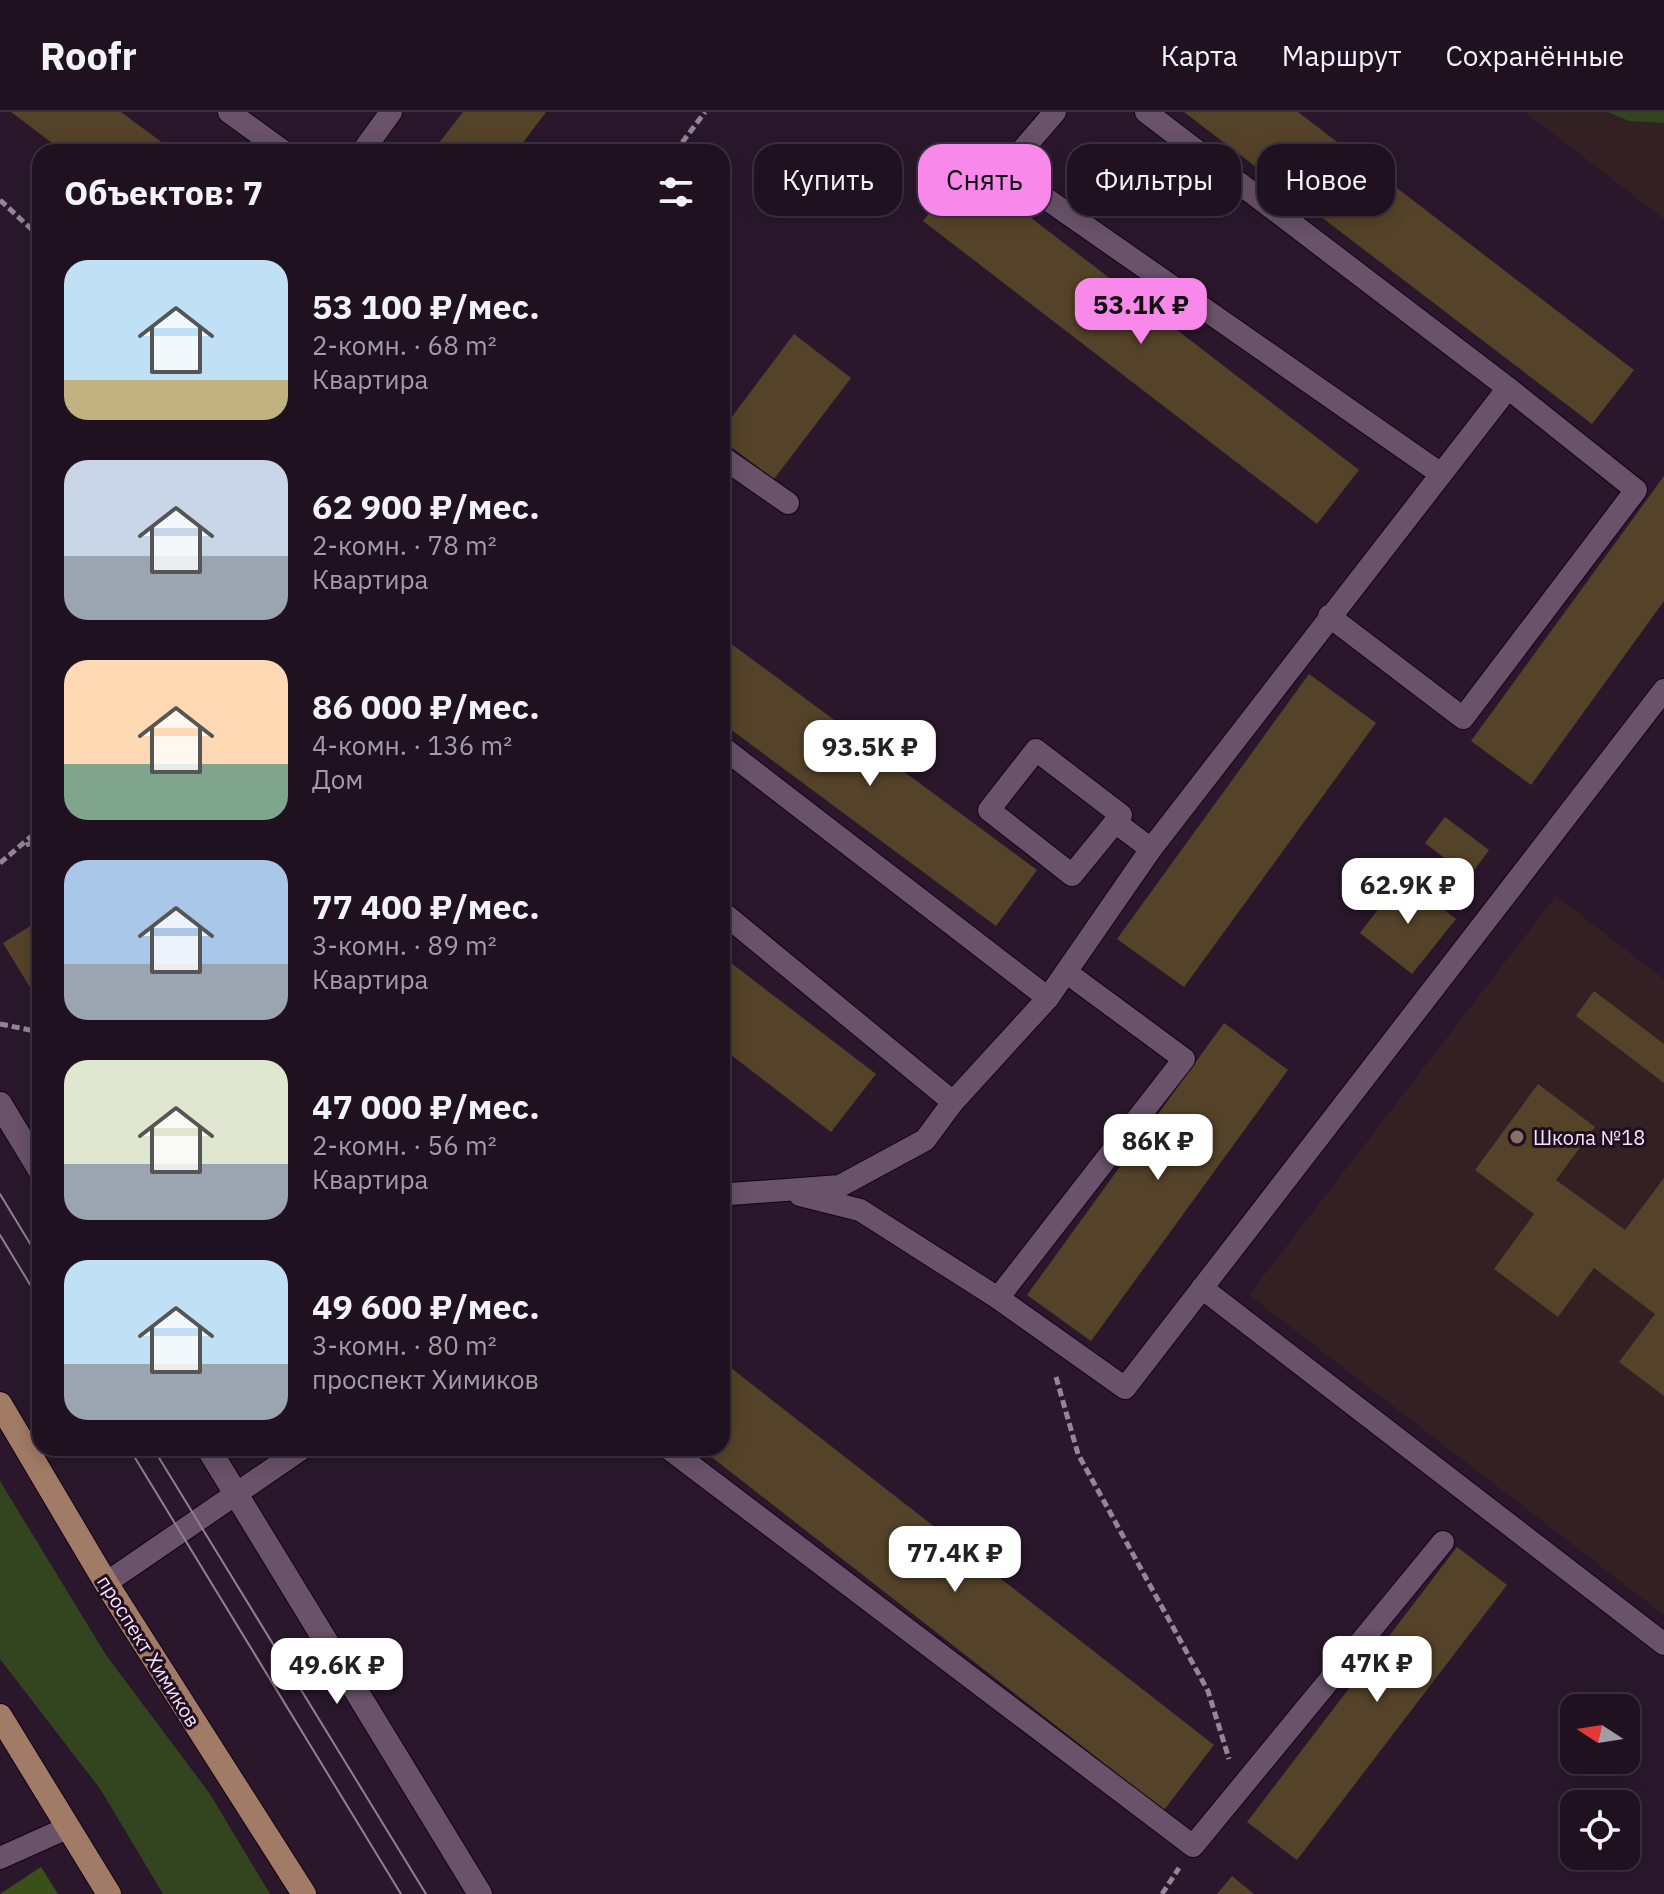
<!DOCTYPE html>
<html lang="ru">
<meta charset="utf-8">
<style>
body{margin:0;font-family:"IBM Plex Sans",sans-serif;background:#281a2a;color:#f1f3f6;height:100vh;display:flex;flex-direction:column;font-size:30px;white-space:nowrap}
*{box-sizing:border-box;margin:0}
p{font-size:26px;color:#a29da5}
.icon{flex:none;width:44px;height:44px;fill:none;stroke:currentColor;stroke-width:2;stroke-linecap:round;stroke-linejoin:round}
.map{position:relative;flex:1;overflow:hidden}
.details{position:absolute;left:32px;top:32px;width:698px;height:1312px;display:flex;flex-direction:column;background:#201121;border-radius:24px;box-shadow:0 4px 20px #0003,0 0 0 2px #3d313f}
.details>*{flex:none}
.banner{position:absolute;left:754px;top:32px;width:760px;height:72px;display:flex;gap:16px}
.needle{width:52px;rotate:282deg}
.tools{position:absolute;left:1560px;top:1582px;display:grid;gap:16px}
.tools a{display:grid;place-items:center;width:80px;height:80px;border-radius:16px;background:#201121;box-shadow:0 4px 20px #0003,0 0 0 2px #3d313f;font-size:40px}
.price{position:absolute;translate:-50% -68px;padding:0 18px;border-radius:16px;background:#fff;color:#222;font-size:26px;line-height:52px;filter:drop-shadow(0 2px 4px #0008)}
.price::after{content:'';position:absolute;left:50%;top:48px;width:24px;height:18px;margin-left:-12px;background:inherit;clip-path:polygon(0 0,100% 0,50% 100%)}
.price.current{background:#f888e9;color:#111}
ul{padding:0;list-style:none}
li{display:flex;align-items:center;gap:24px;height:200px;padding:0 32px}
li span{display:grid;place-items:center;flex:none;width:224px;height:160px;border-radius:24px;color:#555}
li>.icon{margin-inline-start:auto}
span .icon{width:96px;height:96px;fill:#fffc;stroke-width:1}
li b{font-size:34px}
h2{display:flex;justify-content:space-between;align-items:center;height:96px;padding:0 32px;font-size:34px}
.tag{padding:0 28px;border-radius:24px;background:#201121;box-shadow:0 4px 20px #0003,0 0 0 2px #3d313f;font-size:28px;line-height:72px}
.tag.current{background:#f888e9;color:#111}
header{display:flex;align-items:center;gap:48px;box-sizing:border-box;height:112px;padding:0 40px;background:#201121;border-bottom:2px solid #3d313f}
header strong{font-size:38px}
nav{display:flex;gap:44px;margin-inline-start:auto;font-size:28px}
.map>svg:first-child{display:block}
.education{fill:#332022}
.green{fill:#33451f}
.forest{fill:#395019}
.building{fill:#554329}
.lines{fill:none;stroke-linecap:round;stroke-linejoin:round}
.service-casing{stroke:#120314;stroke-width:24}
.minor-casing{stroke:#120314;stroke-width:26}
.primary-casing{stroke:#120314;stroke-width:26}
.path{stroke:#968597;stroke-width:5;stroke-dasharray:8 4;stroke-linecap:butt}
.service{stroke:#69526a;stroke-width:22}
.minor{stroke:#69526a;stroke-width:24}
.primary{stroke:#a17b65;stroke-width:24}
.tram{stroke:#907f91;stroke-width:2}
.education-dot{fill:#8d6e63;stroke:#200d22;stroke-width:3}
.labels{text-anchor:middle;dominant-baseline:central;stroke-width:6;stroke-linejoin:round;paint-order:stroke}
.poi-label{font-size:20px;fill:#f3e5f4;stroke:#200d22;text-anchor:start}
.street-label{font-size:20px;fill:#f3e5f4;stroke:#200d22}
</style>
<header>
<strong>Roofr</strong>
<nav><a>Карта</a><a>Маршрут</a><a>Сохранённые</a></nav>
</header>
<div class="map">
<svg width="1664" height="1782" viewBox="0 0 1664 1782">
<rect width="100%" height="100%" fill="#2a172c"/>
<!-- education -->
<g class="education">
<path d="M1525,0H1664V107Z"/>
<path d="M1556,784L1664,867V1503L1249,1183Z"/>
</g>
<!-- green -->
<g class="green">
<path d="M1608,0H1664V11L1629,9Z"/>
<path d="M0,1369L106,1543L210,1682L270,1782H163L101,1678L0,1547Z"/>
</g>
<!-- forest -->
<path class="forest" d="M41,1755L58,1782H0Z"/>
<!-- building -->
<g class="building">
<path d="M11,0H121L175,40H64Z"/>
<path d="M463,0H546L516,40H432Z"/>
<path d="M1184,0H1298L1634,258L1592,312Z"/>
<path d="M965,55L1359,358L1317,412L923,109Z"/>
<path d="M794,222L851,266L774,367L722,328V318Z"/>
<path d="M1664,364V489L1531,673L1471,629Z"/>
<path d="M722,525L1037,758L996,814L722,611Z"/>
<path d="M1309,562L1376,611L1184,875L1117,827Z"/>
<path d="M1445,705L1489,738L1469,765L1425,731Z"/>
<path d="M1402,766L1456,807L1412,862L1360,821Z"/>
<path d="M40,808V871L31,877L3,831Z"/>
<path d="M722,844L876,962L831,1020L722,936Z"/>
<path d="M1594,879L1664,932V971L1576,904Z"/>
<path d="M1224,911L1288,958L1091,1229L1027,1183Z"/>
<path d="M1538,972L1595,1015L1556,1068L1625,1118L1664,1066V1284L1619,1250L1655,1202L1594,1156L1558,1205L1494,1157L1534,1102L1475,1058Z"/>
<path d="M722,1249L1214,1633L1164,1698L700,1336H722Z"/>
<path d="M1457,1435L1507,1473L1297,1748L1247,1710Z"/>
<path d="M1232,1764L1254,1782H1217Z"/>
</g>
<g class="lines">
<defs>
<g id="service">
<path d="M229,0L284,40"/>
<path d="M1055,0L1005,58L1441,362"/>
<path d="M1146,0L1508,276"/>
<path d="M362,40L391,0"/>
<path d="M722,345L788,391"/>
<path d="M722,635L1048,886"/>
<path d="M1036,638L1121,703L1072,763L989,698Z"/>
<path d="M1115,710L1151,737"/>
<path d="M722,800L953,990"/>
<path d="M800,1083L860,1098L998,1186L1125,1276L1664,578"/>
<path d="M722,1087L730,1082L840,1074L925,1028L953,990L1048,886L1151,737L1508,276L1636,378L1463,606L1329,504"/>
<path d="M1202,1176L1664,1532"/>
<path d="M998,1186L1184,947L1066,860"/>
<path d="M668,1336L1193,1734L1443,1430"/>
<path d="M106,1471L303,1336"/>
<path d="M0,1746L69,1715"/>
</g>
<g id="minor">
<path d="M0,992L40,1058"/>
<path d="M208,1336L480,1782"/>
</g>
<g id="primary">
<path d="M0,1292L106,1471L304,1782"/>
<path d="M0,1604L109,1782"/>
</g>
</defs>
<!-- service casing -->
<use href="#service" class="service-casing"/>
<!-- minor casing -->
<use href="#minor" class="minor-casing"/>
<!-- primary casing -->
<use href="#primary" class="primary-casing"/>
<!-- path -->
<g class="path">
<path d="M675,40L705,0"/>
<path d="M0,88L40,125"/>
<path d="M26,733L40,728"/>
<path d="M0,751L40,717"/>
<path d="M0,912L40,920"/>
<path d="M1056,1265L1078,1342L1208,1579L1229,1647"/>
<path d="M1162,1782L1179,1756"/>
</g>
<!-- service -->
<use href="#service" class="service"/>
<!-- minor -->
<use href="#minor" class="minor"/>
<!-- primary -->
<use href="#primary" class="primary"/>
<!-- tram -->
<g class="tram">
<path d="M0,1082L40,1148"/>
<path d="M0,1123L40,1189"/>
<path d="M129,1336L401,1782"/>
<path d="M153,1336L426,1782"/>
</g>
</g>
<!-- markers -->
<circle class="education-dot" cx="1517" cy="1025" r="8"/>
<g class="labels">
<!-- poi labels -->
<g class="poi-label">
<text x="1533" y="1025">Школа №18</text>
</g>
<!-- street labels -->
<g class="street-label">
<text transform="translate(149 1539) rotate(58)">проспект Химиков</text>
</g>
</g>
</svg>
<div class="tools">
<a><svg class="needle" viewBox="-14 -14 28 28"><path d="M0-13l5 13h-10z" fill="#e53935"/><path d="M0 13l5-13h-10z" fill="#a29da5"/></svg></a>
<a><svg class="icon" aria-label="locate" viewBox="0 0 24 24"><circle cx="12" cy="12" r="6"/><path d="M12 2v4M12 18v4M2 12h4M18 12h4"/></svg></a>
</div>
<b class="price current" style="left:1141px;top:234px">53.1K ₽</b>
<b class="price" style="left:870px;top:676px">93.5K ₽</b>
<b class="price" style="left:1408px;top:814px">62.9K ₽</b>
<b class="price" style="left:1158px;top:1070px">86K ₽</b>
<b class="price" style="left:955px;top:1482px">77.4K ₽</b>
<b class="price" style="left:1377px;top:1592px">47K ₽</b>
<b class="price" style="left:337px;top:1594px">49.6K ₽</b>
<div class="banner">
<a class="tag">Купить</a>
<a class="tag current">Снять</a>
<a class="tag">Фильтры</a>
<a class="tag">Новое</a>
</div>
<section class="details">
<h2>Объектов: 7<svg class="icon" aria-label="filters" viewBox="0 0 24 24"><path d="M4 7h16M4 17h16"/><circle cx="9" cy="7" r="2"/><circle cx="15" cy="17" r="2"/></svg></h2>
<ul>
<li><span style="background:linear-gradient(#bfe0f5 75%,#c2b280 0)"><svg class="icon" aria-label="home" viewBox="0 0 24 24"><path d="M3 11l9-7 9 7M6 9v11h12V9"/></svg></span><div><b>53 100 ₽/мес.</b><p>2-комн. · 68 m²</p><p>Квартира</p></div></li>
<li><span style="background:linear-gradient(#c9d6e8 60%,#9aa5b1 0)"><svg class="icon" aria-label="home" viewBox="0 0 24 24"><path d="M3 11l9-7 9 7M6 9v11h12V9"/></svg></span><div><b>62 900 ₽/мес.</b><p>2-комн. · 78 m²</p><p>Квартира</p></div></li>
<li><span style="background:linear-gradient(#ffd9b3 65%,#7fa58c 0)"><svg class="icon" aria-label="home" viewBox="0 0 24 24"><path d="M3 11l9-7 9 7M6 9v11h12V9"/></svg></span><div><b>86 000 ₽/мес.</b><p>4-комн. · 136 m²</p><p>Дом</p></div></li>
<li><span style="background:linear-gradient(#a9c7e8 65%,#9aa5b1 0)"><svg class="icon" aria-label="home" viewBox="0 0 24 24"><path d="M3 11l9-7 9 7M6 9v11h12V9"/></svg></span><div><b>77 400 ₽/мес.</b><p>3-комн. · 89 m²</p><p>Квартира</p></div></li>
<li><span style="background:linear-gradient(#dfe7d0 65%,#9aa5b1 0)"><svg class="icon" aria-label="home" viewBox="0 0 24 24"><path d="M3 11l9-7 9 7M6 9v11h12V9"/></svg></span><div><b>47 000 ₽/мес.</b><p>2-комн. · 56 m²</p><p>Квартира</p></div></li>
<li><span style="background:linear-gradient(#bfe0f5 65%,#9aa5b1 0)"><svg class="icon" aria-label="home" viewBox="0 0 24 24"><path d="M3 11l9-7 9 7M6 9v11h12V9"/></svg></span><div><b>49 600 ₽/мес.</b><p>3-комн. · 80 m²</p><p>проспект Химиков</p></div></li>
</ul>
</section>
</div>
